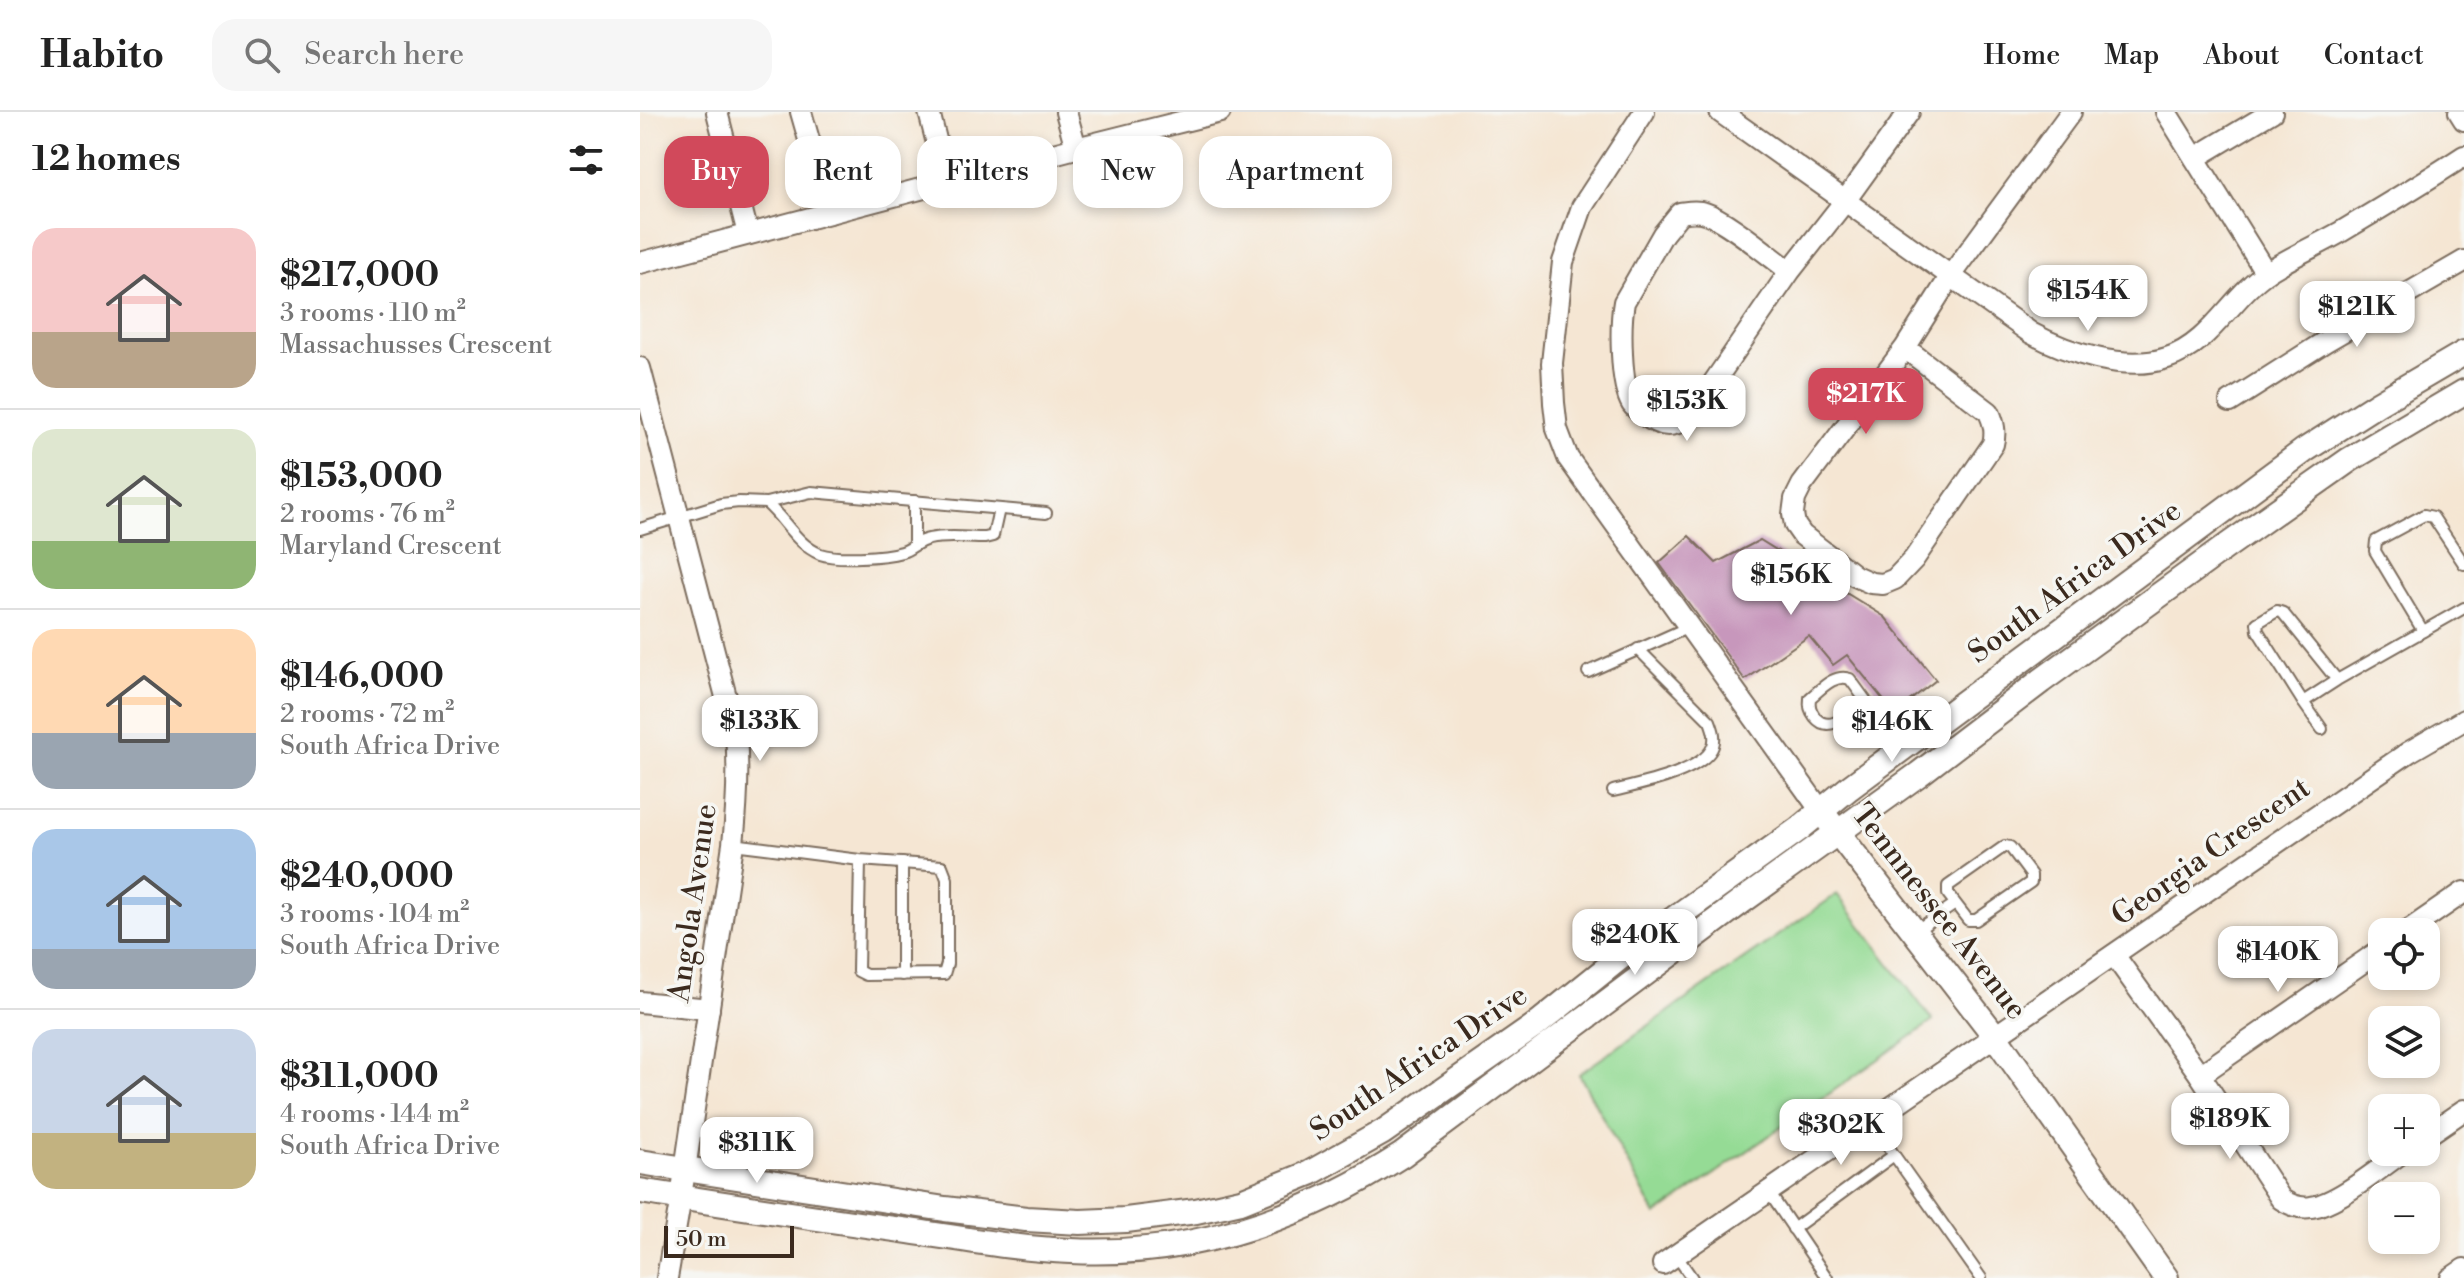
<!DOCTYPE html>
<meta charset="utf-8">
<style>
body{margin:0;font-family:"Libre Bodoni",serif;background:#f6f6f6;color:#222;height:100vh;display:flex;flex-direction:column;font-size:30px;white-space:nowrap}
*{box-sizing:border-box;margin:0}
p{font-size:26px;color:#767676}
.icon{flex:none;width:44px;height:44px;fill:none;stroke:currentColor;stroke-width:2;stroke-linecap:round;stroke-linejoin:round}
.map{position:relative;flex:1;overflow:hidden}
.drawer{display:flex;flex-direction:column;background:#fff;width:640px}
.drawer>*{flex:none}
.top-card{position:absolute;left:24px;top:24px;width:760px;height:72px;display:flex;gap:16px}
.controls{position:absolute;left:1728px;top:806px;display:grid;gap:16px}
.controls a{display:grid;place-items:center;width:72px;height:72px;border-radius:16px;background:#fff;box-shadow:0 4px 12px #0003;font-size:40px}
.scale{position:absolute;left:24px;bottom:20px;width:130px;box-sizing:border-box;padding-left:8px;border:4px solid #3b2a1e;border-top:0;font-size:22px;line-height:28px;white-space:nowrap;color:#3b2a1e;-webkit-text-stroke:6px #f6f6f2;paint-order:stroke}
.price{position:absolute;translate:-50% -68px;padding:0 18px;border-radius:16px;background:#fff;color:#222;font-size:26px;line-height:52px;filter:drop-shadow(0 2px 4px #0008)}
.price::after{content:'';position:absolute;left:50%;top:48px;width:24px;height:18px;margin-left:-12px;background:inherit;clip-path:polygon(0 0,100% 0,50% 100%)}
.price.selected{background:#d1495b;color:#fff}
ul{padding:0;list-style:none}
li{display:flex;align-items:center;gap:24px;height:200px;padding:0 32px}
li+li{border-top:2px solid #e0e0e0}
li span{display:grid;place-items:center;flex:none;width:224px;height:160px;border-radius:24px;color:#555}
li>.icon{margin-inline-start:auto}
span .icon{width:96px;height:96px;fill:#fffc;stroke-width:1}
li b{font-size:34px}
h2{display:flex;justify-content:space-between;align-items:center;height:96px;padding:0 32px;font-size:34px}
.pill{padding:0 28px;border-radius:24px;background:#fff;box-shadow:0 4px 12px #0003;font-size:28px;line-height:72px}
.pill.selected{background:#d1495b;color:#fff}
header{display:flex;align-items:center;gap:48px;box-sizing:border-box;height:112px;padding:0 40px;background:#fff;border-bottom:2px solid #e0e0e0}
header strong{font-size:38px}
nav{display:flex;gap:44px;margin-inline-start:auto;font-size:28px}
.search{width:560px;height:72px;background:#f6f6f6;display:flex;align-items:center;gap:20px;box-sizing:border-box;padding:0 28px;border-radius:24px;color:#767676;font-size:30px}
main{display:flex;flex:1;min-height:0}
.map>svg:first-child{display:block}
.green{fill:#95db95;stroke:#68825a;stroke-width:2}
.building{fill:#c797bc}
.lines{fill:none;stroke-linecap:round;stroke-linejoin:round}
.service-casing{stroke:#7c6c5d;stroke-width:14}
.minor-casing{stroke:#7c6c5d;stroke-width:24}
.tertiary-casing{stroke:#7c6c5d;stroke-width:28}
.service{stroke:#fff;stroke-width:10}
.minor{stroke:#fff;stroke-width:20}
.tertiary{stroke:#fff;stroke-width:24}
.labels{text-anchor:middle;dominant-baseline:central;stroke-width:7;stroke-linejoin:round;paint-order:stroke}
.street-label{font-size:30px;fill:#3b2a1e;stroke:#f6f6f2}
</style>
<header>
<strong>Habito</strong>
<div class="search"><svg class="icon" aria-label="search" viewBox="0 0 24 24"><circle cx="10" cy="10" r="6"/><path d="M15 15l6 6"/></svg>Search here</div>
<nav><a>Home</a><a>Map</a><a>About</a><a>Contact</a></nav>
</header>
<main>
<section class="drawer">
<h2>12 homes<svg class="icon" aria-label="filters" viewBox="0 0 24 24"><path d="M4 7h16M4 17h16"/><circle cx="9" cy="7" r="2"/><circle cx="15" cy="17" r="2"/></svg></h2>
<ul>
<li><span style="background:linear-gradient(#f6c9c9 65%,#b9a48a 0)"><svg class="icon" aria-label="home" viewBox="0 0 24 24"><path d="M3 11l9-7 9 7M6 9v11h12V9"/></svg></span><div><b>$217,000</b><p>3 rooms · 110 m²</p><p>Massachusses Crescent</p></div></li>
<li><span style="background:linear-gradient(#dfe7d0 70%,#8fb573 0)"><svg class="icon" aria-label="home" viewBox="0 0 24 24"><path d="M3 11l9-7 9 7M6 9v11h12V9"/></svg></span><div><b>$153,000</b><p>2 rooms · 76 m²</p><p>Maryland Crescent</p></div></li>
<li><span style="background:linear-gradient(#ffd9b3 65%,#9aa5b1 0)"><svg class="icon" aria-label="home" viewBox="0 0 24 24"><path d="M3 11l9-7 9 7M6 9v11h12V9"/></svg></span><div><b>$146,000</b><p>2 rooms · 72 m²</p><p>South Africa Drive</p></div></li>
<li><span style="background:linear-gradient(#a9c7e8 75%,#9aa5b1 0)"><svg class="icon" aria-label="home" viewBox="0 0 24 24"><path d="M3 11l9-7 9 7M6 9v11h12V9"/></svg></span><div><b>$240,000</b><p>3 rooms · 104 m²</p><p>South Africa Drive</p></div></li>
<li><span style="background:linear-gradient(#c9d6e8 65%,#c2b280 0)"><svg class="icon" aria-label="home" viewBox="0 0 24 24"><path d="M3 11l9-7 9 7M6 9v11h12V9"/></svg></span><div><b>$311,000</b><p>4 rooms · 144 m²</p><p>South Africa Drive</p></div></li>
</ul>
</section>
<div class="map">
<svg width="1824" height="1166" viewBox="0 0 1824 1166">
<rect width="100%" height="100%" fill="#f6f6f2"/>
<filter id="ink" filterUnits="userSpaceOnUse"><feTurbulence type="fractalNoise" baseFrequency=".0125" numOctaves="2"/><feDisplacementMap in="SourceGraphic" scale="16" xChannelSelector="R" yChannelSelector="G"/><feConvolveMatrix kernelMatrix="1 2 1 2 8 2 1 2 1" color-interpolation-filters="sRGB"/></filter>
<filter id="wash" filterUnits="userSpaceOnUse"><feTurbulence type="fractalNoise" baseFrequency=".006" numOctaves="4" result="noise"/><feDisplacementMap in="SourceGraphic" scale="32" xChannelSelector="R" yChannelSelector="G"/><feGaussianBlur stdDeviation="1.8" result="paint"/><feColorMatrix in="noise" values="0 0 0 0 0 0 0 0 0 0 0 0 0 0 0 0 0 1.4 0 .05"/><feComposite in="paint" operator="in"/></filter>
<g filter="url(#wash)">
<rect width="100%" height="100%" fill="#f5e6d3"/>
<!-- green -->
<path class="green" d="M1197,782L1293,909L1016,1103L939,962Z"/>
<g id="blocks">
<!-- building -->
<path class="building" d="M1049,424L1076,451L1120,428L1245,505L1296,568L1254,601L1207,543L1193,553L1169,524L1105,568L1019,451Z"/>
</g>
</g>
<g filter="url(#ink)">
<use href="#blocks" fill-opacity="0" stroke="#7c6c5d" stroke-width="2"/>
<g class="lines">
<defs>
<g id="service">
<path d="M274,389V431"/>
<path d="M126,391C145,407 156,432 180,442C197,448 244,445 262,440C272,437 277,429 289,427C307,423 327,426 345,426L353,424L359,397"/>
<path d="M0,417L81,392L99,390L126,391L171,380L406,401"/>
<path d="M1783,519L1735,439L1736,429L1784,403L1793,405L1824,452"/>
<path d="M948,560L1049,515"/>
<path d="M1697,568L1643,501L1637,499L1617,511L1618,519L1663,590L1697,568L1824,496"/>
<path d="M1226,589C1211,599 1190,624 1175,605C1170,598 1169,594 1170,586C1181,577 1195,561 1210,567L1261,637"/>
<path d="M1663,590L1682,617"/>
<path d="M973,679C997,673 1064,660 1073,634C1076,625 1073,617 1070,609L998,537"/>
<path d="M93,732L220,748L302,754L307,767V852L304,862L226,863L218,859L220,748"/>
<path d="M1365,734L1370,735L1391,763V770L1336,808H1328L1308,782V774Z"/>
<path d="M262,751V863"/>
<path d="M1274,820L1315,792"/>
<path d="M1230,1009L1341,1166"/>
<path d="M1128,1079L1187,1166"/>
<path d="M1153,1117L1254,1043"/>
<path d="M1036,1143L1052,1166"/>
</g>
<g id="minor">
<path d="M77,0L108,122"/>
<path d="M161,0L190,101"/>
<path d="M289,0L307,71"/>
<path d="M426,0L436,36"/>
<path d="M1004,0L942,95L923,150L912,251L914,291L917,317L928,346L1181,699"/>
<path d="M1080,0L1391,221C1428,241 1485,260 1527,246C1571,232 1592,183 1629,159C1651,145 1676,134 1699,121C1741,96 1783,71 1824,44"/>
<path d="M1526,0L1626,161"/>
<path d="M1819,0L1824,8"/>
<path d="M1555,46L1632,0"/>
<path d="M0,151L436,36L580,0"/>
<path d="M1150,159C1129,144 1087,108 1065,101C1056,98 1048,100 1040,101L1023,122L984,190C980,212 980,273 992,292C997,299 1010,308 1018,311C1031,316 1041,311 1052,302L1150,159L1205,89L1269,0"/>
<path d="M1265,236L1349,300C1354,311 1356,320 1353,332L1274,447L1255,467L1243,472L1231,471L1215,464L1162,423L1155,413L1153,402L1155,387L1162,373L1265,236L1310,165L1431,0"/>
<path d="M0,256L96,623C99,660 97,695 93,732L41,1085L27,1166"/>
<path d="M1590,290L1686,229L1824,149"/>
<path d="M1766,820L1824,780"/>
<path d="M1474,843L1560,963L1641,1087C1650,1093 1659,1097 1671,1095C1697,1092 1740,1056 1763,1040"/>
<path d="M0,890L69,897"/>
<path d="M1560,963L1742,837"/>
<path d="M1786,1024L1824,998"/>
<path d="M1023,1152L1769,640L1824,608"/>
<path d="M1811,1166L1824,1157"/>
</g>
<g id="tertiary">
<path d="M1188,708L1355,924L1526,1166"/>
<path d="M0,1050L305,1097L386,1107L440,1110L486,1108L556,1099L601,1089L670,1061L743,1020L896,913L982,844L1159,717L1209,676L1665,338L1737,292L1824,241"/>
<path d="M0,1079C90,1093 179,1107 269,1119C323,1127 377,1137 431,1139C552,1145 662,1107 762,1043L1101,790L1279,662L1401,569L1587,434L1709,348L1824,280"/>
</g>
</defs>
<!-- service casing -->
<use href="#service" class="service-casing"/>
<!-- minor casing -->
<use href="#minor" class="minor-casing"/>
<!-- tertiary casing -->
<use href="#tertiary" class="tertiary-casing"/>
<!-- service -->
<use href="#service" class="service"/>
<!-- minor -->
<use href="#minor" class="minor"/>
<!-- tertiary -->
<use href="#tertiary" class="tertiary"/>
</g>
</g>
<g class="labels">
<!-- street labels -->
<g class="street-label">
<text transform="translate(1435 470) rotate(-36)">South Africa Drive</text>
<text transform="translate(1571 740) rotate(-35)">Georgia Crescent</text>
<text transform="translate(53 791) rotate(-82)">Angola Avenue</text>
<text transform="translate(1299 800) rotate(52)">Tennnessee Avenue</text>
<text transform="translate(779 951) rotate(-34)">South Africa Drive</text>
</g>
</g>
</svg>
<div class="controls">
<a><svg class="icon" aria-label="locate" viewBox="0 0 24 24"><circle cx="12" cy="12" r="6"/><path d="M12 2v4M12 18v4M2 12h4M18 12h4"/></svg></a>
<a><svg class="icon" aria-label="layers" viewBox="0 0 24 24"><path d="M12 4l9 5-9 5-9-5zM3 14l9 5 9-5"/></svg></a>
<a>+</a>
<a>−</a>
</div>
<div class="scale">50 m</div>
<b class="price" style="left:1448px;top:221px">$154K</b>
<b class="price" style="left:1717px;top:237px">$121K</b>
<b class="price selected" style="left:1226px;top:324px">$217K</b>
<b class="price" style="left:1047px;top:331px">$153K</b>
<b class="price" style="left:1151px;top:505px">$156K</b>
<b class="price" style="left:120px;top:651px">$133K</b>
<b class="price" style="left:1252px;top:652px">$146K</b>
<b class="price" style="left:995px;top:865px">$240K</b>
<b class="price" style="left:1638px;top:882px">$140K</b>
<b class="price" style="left:1590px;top:1049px">$189K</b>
<b class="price" style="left:1201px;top:1055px">$302K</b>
<b class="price" style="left:117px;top:1073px">$311K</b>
<div class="top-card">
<a class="pill selected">Buy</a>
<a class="pill">Rent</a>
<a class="pill">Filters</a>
<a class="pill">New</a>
<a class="pill">Apartment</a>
</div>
</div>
</main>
